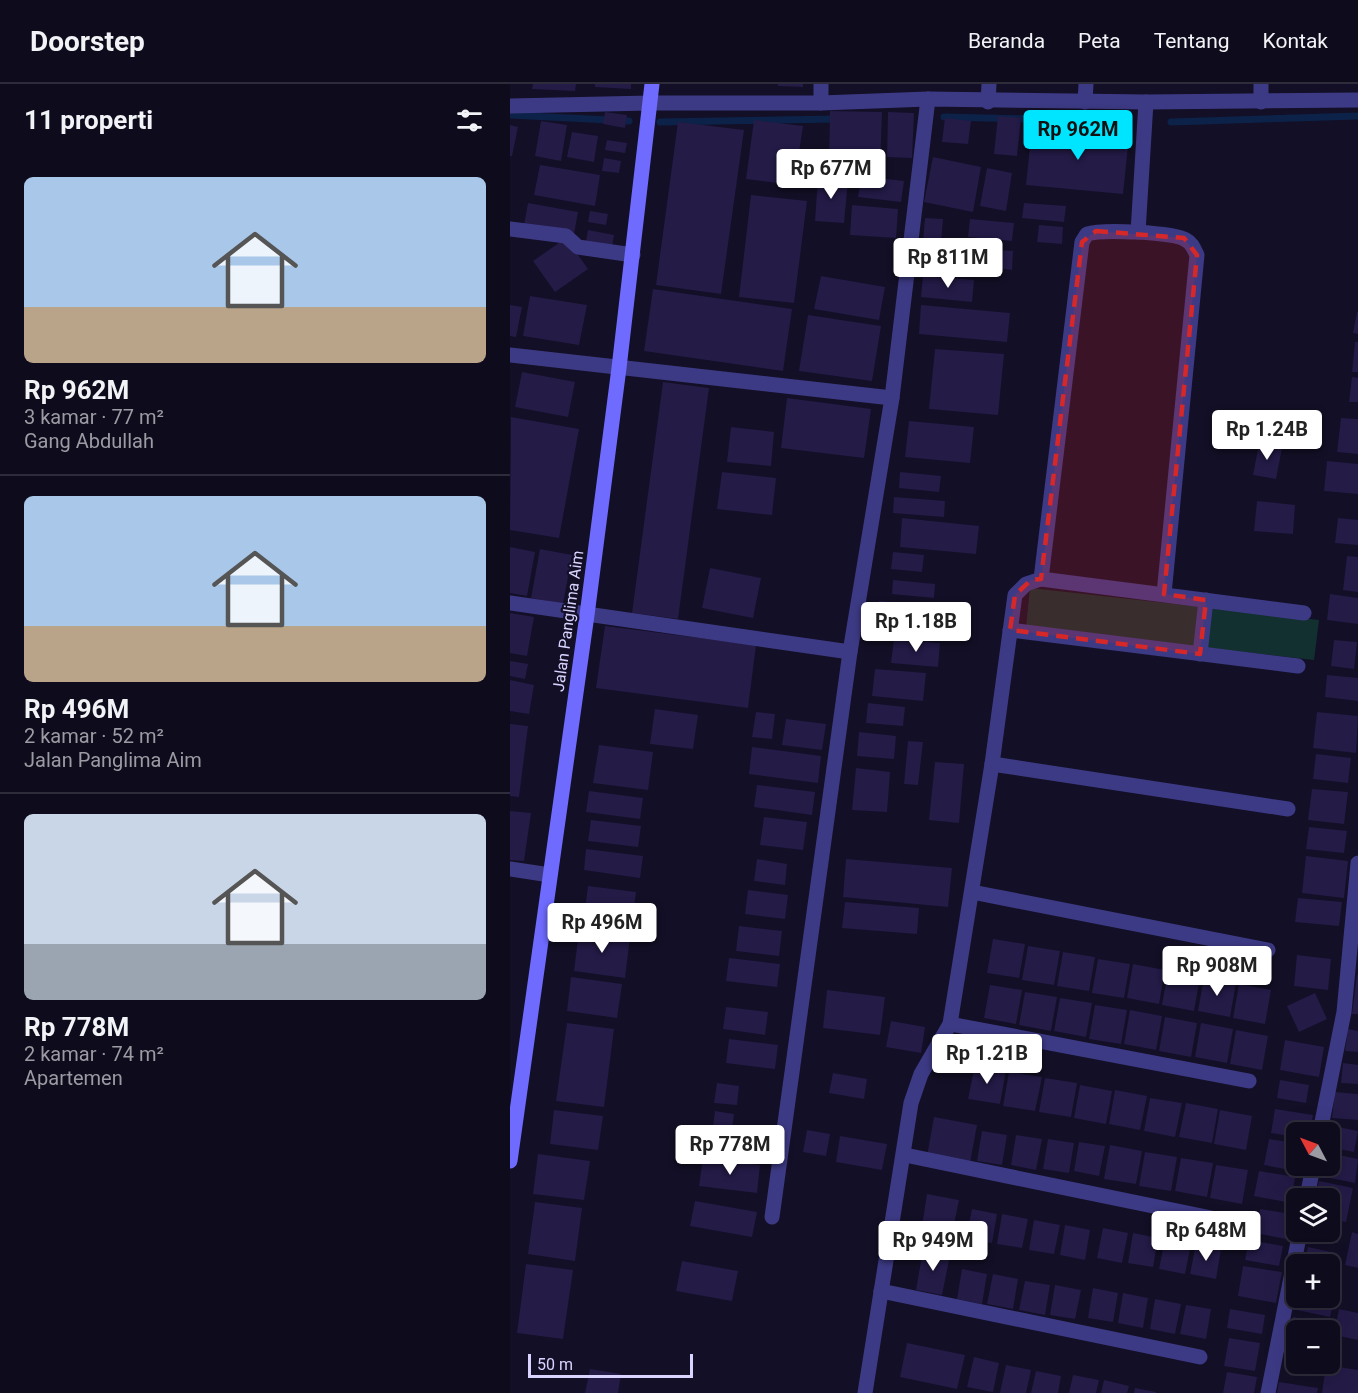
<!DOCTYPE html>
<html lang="id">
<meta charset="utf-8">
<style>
body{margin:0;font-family:Roboto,sans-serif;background:#171425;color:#f1f3f6;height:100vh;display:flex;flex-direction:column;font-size:22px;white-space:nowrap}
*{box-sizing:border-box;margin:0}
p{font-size:20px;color:#9b9ba3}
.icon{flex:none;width:33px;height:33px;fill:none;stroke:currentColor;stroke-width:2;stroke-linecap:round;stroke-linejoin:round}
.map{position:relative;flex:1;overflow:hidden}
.details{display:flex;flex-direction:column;background:#0e0b1c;width:510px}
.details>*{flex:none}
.needle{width:39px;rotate:311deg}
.buttons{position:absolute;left:776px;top:1038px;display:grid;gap:12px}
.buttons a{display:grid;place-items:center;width:54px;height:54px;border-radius:9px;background:#0e0b1c;box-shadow:0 6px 24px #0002,0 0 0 2px #2e2b3b;font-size:30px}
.scale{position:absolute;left:18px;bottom:15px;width:165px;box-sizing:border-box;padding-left:6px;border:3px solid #d9d4ff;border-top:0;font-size:16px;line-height:21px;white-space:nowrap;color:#d9d4ff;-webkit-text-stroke:4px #130f26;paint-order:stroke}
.price{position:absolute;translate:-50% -51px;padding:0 14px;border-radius:6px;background:#fff;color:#222;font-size:20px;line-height:39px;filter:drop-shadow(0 2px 3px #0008)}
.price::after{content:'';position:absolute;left:50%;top:36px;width:18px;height:14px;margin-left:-9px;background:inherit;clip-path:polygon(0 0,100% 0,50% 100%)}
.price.current{background:#00e5ff;color:#111}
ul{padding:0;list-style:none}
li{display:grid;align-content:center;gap:12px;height:318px;padding:0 24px}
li+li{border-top:2px solid #2e2b3b}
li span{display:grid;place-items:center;height:186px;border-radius:9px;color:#555}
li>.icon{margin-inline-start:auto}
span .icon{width:108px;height:108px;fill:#fffc;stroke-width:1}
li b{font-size:26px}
h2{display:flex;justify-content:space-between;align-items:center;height:72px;padding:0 24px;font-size:26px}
header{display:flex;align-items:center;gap:36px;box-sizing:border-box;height:84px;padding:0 30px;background:#0e0b1c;border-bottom:2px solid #2e2b3b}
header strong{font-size:28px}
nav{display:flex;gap:33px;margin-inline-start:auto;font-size:21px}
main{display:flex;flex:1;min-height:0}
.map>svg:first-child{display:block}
.green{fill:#12302f}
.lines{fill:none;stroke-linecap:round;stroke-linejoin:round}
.stream{stroke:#0c2248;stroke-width:7}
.building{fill:#241b47}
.street{stroke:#3d3a85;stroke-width:15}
.secondary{stroke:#6f6bff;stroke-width:15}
.marked{fill:#d62828;fill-opacity:0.2;stroke:#d62828;stroke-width:4.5;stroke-dasharray:12 8;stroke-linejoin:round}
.labels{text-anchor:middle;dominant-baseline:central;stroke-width:4.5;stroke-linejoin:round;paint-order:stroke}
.street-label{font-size:16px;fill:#d9d4ff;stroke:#130f26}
</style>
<header>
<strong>Doorstep</strong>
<nav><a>Beranda</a><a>Peta</a><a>Tentang</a><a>Kontak</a></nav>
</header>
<main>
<section class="details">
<h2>11 properti<svg class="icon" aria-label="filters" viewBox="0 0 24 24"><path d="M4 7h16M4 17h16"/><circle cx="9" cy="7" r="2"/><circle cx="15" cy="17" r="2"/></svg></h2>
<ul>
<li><span style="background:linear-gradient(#a9c7e8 70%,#b9a48a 0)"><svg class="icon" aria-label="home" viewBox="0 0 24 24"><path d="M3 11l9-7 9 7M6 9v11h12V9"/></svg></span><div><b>Rp 962M</b><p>3 kamar · 77 m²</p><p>Gang Abdullah</p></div></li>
<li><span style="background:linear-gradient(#a9c7e8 70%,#b9a48a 0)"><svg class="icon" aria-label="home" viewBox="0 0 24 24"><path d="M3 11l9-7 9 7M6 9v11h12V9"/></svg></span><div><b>Rp 496M</b><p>2 kamar · 52 m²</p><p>Jalan Panglima Aim</p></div></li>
<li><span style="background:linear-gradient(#c9d6e8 70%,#9aa5b1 0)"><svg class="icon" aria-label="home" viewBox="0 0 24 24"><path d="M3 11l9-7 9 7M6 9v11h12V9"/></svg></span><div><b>Rp 778M</b><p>2 kamar · 74 m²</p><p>Apartemen</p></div></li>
</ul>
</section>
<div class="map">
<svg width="848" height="1309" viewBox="0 0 848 1309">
<rect width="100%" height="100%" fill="#130f26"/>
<!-- green -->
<path class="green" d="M520,504L809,536L804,576L516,544Z"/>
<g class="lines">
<!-- stream -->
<g class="stream">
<path d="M0,31L119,37"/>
<path d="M434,33L616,37"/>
<path d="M150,38L328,35"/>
<path d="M661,38L848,32"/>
</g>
</g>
<!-- building -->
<g class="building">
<path d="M23,0H66L65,7L22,5Z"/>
<path d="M85,0H121V5L85,3Z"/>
<path d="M268,0H293V3L268,2Z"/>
<path d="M320,27L372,28L370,85L319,83Z"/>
<path d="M95,28L117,31L115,44L93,40Z"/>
<path d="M378,28L404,29L402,74L377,73Z"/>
<path d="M488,32L511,34L507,72L484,70Z"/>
<path d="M435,34L461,37L458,60L432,58Z"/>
<path d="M244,36L293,42L284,101L236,95Z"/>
<path d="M31,37L57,41L51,77L25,72Z"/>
<path d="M168,38L234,46L211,210L146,201Z"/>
<path d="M0,41L8,43L2,72H0Z"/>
<path d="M522,43L619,52L613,110L516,101Z"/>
<path d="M62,48L88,52L84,78L57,73Z"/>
<path d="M97,56L117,59L115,69L95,66Z"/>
<path d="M423,73L471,83L463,128L414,118Z"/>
<path d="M94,74L111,77L109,89L92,87Z"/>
<path d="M30,81L90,91L85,122L24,111Z"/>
<path d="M477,84L502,89L496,127L470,122Z"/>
<path d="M351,92L394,97L391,118L348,113Z"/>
<path d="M308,94L338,96L334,139L305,137Z"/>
<path d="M241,111L297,117L284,219L229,213Z"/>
<path d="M18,119L68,128L64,150L14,141Z"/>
<path d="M514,119L556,122L554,138L512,134Z"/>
<path d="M342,121L388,125L386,154L340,151Z"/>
<path d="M80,127L98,130L96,141L78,138Z"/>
<path d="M415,134L433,135L431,159L413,157Z"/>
<path d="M460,135L504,139L502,157L458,153Z"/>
<path d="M529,141L553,143L552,160L527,158Z"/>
<path d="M78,146L104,151L102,163L76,158Z"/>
<path d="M56,154L78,185L45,208L23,177Z"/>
<path d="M477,165L503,167L502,186L476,183Z"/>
<path d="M311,192L375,203L369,236L304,225Z"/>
<path d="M413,192L464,196L462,218L411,213Z"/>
<path d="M143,205L282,225L273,287L134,267Z"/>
<path d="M20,212L77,221L69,261L13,252Z"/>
<path d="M0,221L12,223L6,253L0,252Z"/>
<path d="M411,221L500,229L497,258L409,250Z"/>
<path d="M847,228H848V250L843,249Z"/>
<path d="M298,231L371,242L362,297L289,287Z"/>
<path d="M845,258H848V288H842Z"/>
<path d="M425,265L494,270L488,331L419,325Z"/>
<path d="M12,288L65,298L58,333L5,323Z"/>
<path d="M842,293L848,294V318H839Z"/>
<path d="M153,298L199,304L168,535L122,529Z"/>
<path d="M277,314L361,325L354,374L271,364Z"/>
<path d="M1,333L69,345L49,454L0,446Z"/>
<path d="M831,334L848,335V370L827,368Z"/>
<path d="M399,337L464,343L460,379L395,373Z"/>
<path d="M221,343L264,348L261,382L217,378Z"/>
<path d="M749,360L772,364L766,395L743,391Z"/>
<path d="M817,377L848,380V410L814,407Z"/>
<path d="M212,388L266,394L262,431L207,425Z"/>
<path d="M390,388L431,392L429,408L389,404Z"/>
<path d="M384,413L435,417L434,433L383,429Z"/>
<path d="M747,417L785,421L783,450L744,447Z"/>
<path d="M392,434L469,442L466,470L390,463Z"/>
<path d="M828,434L848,436V461L825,459Z"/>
<path d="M0,463L25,468L17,512L0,509Z"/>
<path d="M30,465L62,471L53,520L21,514Z"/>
<path d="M383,468L414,471L412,488L381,485Z"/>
<path d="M837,472L848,473V508L833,506Z"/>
<path d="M200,484L251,494L243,534L192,524Z"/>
<path d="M383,496L425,500L424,514L382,510Z"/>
<path d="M820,510L848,514V540L817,536Z"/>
<path d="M369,517L418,521L415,551L366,546Z"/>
<path d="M0,529L24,533L17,572L0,569Z"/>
<path d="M95,542L246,561L238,624L86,604Z"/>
<path d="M384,555L430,559L428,583L381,579Z"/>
<path d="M824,556L847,558L844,585L821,582Z"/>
<path d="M0,577L18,580L15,595L0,592Z"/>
<path d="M365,585L416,589L413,617L362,612Z"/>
<path d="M817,591L848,594V617L815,613Z"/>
<path d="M0,596L24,601L19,630L0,627Z"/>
<path d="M358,619L395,623L393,642L356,639Z"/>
<path d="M145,625L188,631L183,665L140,660Z"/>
<path d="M246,628L265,630L262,655L242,653Z"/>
<path d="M807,628L848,632L846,669L803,664Z"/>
<path d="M276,635L316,640L312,666L272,661Z"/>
<path d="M0,640L18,642L9,713L0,712Z"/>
<path d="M349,648L386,652L384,675L347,672Z"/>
<path d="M398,657L413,658L408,701L394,700Z"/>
<path d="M89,661L143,668L138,706L83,699Z"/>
<path d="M242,663L311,672L308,699L239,690Z"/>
<path d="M806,670L841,674L838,699L803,695Z"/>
<path d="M425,678L454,680L449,739L419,736Z"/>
<path d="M346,684L380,688L377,728L342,726Z"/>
<path d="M247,701L305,708L302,731L244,723Z"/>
<path d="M802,705L838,708L834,740L798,736Z"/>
<path d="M79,707L133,714L130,735L76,728Z"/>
<path d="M0,727L21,729L14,777L0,776Z"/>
<path d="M254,733L297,738L293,766L250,761Z"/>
<path d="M81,736L131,742L128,763L78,757Z"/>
<path d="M799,743L837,747L834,769L796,765Z"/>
<path d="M76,765L133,772L130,794L74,786Z"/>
<path d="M796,772L838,777L834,814L792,809Z"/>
<path d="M247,775L277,780L275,801L244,797Z"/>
<path d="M336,775L442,784L438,823L333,813Z"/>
<path d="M78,802L126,808L122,839L74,833Z"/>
<path d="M238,806L278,811L275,835L235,830Z"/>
<path d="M788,814L832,818L829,842L785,838Z"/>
<path d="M335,818L409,824L407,850L332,844Z"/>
<path d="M229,842L272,847L269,872L226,867Z"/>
<path d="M69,847L120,853L115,894L64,887Z"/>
<path d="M483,855L515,860L509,894L477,889Z"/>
<path d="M518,862L550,867L544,901L512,896Z"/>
<path d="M553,868L585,873L579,907L547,902Z"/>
<path d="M787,871L821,875L818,906L784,902Z"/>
<path d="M219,874L270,880L267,903L216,897Z"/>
<path d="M588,875L620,880L614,914L582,909Z"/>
<path d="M623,880L655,886L649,920L617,914Z"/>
<path d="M658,887L690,893L684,927L652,921Z"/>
<path d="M847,891H848V930H842Z"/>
<path d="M61,893L112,900L107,934L57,927Z"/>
<path d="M694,893L726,899L720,933L688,927Z"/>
<path d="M729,900L761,906L755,940L723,934Z"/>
<path d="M480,901L512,906L506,940L474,934Z"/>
<path d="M317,906L375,913L370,951L313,944Z"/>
<path d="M515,908L547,913L541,947L509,941Z"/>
<path d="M805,909L817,935L789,948L777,922Z"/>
<path d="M550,914L582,919L576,953L544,947Z"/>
<path d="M585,921L617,926L611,960L579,955Z"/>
<path d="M216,923L258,928L255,951L213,945Z"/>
<path d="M620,926L652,932L646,966L614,960Z"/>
<path d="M655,933L687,939L681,973L649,967Z"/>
<path d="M381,937L415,943L411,969L376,963Z"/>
<path d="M57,939L104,945L94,1023L46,1017Z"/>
<path d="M691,939L723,945L717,979L685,973Z"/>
<path d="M838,945L848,947V968L835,967Z"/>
<path d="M726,946L758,952L752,986L720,980Z"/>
<path d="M219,955L268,961L265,985L216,979Z"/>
<path d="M775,956L814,963L809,993L770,986Z"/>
<path d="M833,979L848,981V1000L831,999Z"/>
<path d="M465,981L496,986L490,1020L458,1015Z"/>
<path d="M499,988L532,993L525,1027L493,1022Z"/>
<path d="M323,989L357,995L354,1015L319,1009Z"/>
<path d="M535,994L567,999L561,1033L529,1028Z"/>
<path d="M770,996L799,1001L796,1019L767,1014Z"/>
<path d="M207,999L229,1002L227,1021L204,1019Z"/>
<path d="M570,1001L602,1007L596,1040L564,1034Z"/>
<path d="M605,1006L637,1012L630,1046L599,1040Z"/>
<path d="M825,1008L848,1010V1036L822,1034Z"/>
<path d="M640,1014L672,1019L665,1053L634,1047Z"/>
<path d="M676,1019L708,1025L702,1059L669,1053Z"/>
<path d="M765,1025L803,1031L800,1048H786V1053L761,1049Z"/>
<path d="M44,1026L93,1032L88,1066L40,1060Z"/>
<path d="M710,1026L742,1032L736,1066L704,1060Z"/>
<path d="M205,1027L224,1030L220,1061L201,1058Z"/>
<path d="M424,1033L467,1041L460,1079L417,1072Z"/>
<path d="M818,1041L848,1047L844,1068L819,1063Z"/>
<path d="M297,1046L320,1050L316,1072L293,1068Z"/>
<path d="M472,1047L497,1051L492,1081L467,1077Z"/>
<path d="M506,1051L532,1055L526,1086L501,1081Z"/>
<path d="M330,1052L377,1060L372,1086L326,1078Z"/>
<path d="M538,1055L564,1059L559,1089L533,1085Z"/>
<path d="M759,1055L786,1059V1087L754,1081Z"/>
<path d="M569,1058L595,1062L589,1092L564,1087Z"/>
<path d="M600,1061L632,1067L626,1100L594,1095Z"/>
<path d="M635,1068L667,1073L661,1107L629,1102Z"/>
<path d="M819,1069L848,1075L845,1099L805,1091L807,1082H819Z"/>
<path d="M28,1070L80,1077L74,1116L23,1110Z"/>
<path d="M193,1074L250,1081L247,1109L189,1102Z"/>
<path d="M671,1074L703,1079L697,1113L665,1107Z"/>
<path d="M706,1081L738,1086L732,1120L700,1114Z"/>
<path d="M749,1087L785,1093L781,1119L744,1112Z"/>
<path d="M809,1097L843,1104L836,1138L819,1135V1114H805Z"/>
<path d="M417,1110L449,1116L440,1160L410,1155Z"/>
<path d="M185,1117L247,1128L242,1153L180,1142Z"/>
<path d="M25,1118L72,1124L65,1177L18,1170Z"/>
<path d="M462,1125L487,1130L482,1159L456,1155Z"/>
<path d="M750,1125L781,1130L776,1155L745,1149Z"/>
<path d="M492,1130L518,1135L512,1164L487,1160Z"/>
<path d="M524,1136L550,1141L544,1170L519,1166Z"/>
<path d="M555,1141L580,1146L575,1176L550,1171Z"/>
<path d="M819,1143L831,1146L828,1159L800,1153L801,1148H819Z"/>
<path d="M593,1144L618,1149L612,1179L587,1174Z"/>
<path d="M842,1148L848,1150V1184L835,1181Z"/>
<path d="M623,1149L648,1154L643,1183L618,1179Z"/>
<path d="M655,1155L681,1160L675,1190L649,1185Z"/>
<path d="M739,1156L773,1162L769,1182L735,1176Z"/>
<path d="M686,1160L711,1165L706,1195L680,1190Z"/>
<path d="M798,1163L825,1169L820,1193L819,1180H794Z"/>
<path d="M413,1166L440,1171L432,1211L406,1206Z"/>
<path d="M172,1177L228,1187L222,1217L166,1207Z"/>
<path d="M16,1180L63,1186L53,1255L7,1249Z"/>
<path d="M733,1182L772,1188L766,1219L728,1212Z"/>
<path d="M452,1185L477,1190L472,1220L447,1215Z"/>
<path d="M483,1190L508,1195L503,1225L477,1220Z"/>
<path d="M515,1197L540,1201L535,1231L509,1226Z"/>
<path d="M545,1201L571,1206L565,1235L540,1231Z"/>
<path d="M819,1201L827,1203L820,1233L787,1226L790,1214H819Z"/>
<path d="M583,1204L608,1209L603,1238L578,1234Z"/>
<path d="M613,1209L638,1214L633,1244L608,1239Z"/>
<path d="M645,1215L671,1220L665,1250L640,1245Z"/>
<path d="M676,1221L701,1225L696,1255L670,1250Z"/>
<path d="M720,1225L755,1231L752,1250L717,1244Z"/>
<path d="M829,1225L848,1229V1256L824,1251Z"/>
<path d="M783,1233L817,1240L816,1246H786V1258L779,1256Z"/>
<path d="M719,1254L750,1259L745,1287L714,1282Z"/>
<path d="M397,1259L455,1271L447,1305L390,1293Z"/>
<path d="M785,1262L786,1280H810L807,1291L780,1286Z"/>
<path d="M464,1273L489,1279L483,1308L457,1303Z"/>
<path d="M496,1281L521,1286L516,1309H490Z"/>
<path d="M816,1281L848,1286V1309H812Z"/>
<path d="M80,1285L111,1290L108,1309H75Z"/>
<path d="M526,1287L551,1292L548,1309H521Z"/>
<path d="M717,1288L747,1293L744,1309H713Z"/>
<path d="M563,1291L589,1296L586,1309H559Z"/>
<path d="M594,1296L619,1302L617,1309H591Z"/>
<path d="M769,1298L808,1304L807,1309H767Z"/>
<path d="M625,1304L646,1308V1309H624Z"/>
</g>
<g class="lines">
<!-- street -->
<g class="street">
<path d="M478,18L479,0"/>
<path d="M575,18L576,0"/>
<path d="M751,18V0"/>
<path d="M311,19V0"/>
<path d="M0,22L141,19H311L418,15L636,18L848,16"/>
<path d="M0,145L56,152L68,163L123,171"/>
<path d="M628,148L636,18"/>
<path d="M0,271L382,314"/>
<path d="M531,495L572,158L577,150C592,145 663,148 676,156C682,159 684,165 687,171L654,510"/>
<path d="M0,519L340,568L382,314L418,15"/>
<path d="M500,546L788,582"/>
<path d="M690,570L696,516"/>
<path d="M482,680L778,725"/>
<path d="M0,785L40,791"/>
<path d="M462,808L758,866"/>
<path d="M440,940L739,997"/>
<path d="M810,1048L834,928L848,779"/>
<path d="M395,1071L716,1137"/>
<path d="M797,1114L803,1082"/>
<path d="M262,1133L340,568"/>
<path d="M371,1207L690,1273"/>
<path d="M355,1309L401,1019L411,990L440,940L482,680L505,511L516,500L531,495L794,529"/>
<path d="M758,1309L790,1148"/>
</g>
<!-- secondary -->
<path class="secondary" d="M0,1077L77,531L109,284L142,0"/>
</g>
<!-- marked area -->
<path class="marked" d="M586,147L674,154L687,171L654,510L696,516L690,570L500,546L505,511L521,496L531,495L572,158Z"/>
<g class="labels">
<!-- street labels -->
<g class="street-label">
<text transform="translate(58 537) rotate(-82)">Jalan Panglima Aim</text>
</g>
</g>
</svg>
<div class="buttons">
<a><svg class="needle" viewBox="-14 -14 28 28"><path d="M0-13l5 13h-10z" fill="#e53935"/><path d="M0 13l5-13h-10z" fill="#9b9ba3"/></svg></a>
<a><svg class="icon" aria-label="layers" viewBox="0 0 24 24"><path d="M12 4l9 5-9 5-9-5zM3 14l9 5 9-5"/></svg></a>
<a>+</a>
<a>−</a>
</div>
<div class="scale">50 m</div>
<b class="price current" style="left:568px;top:77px">Rp 962M</b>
<b class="price" style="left:321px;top:116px">Rp 677M</b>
<b class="price" style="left:438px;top:205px">Rp 811M</b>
<b class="price" style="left:757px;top:377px">Rp 1.24B</b>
<b class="price" style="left:406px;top:569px">Rp 1.18B</b>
<b class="price" style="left:92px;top:870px">Rp 496M</b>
<b class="price" style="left:707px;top:913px">Rp 908M</b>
<b class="price" style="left:477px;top:1001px">Rp 1.21B</b>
<b class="price" style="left:220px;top:1092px">Rp 778M</b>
<b class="price" style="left:696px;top:1178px">Rp 648M</b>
<b class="price" style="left:423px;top:1188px">Rp 949M</b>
</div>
</main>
